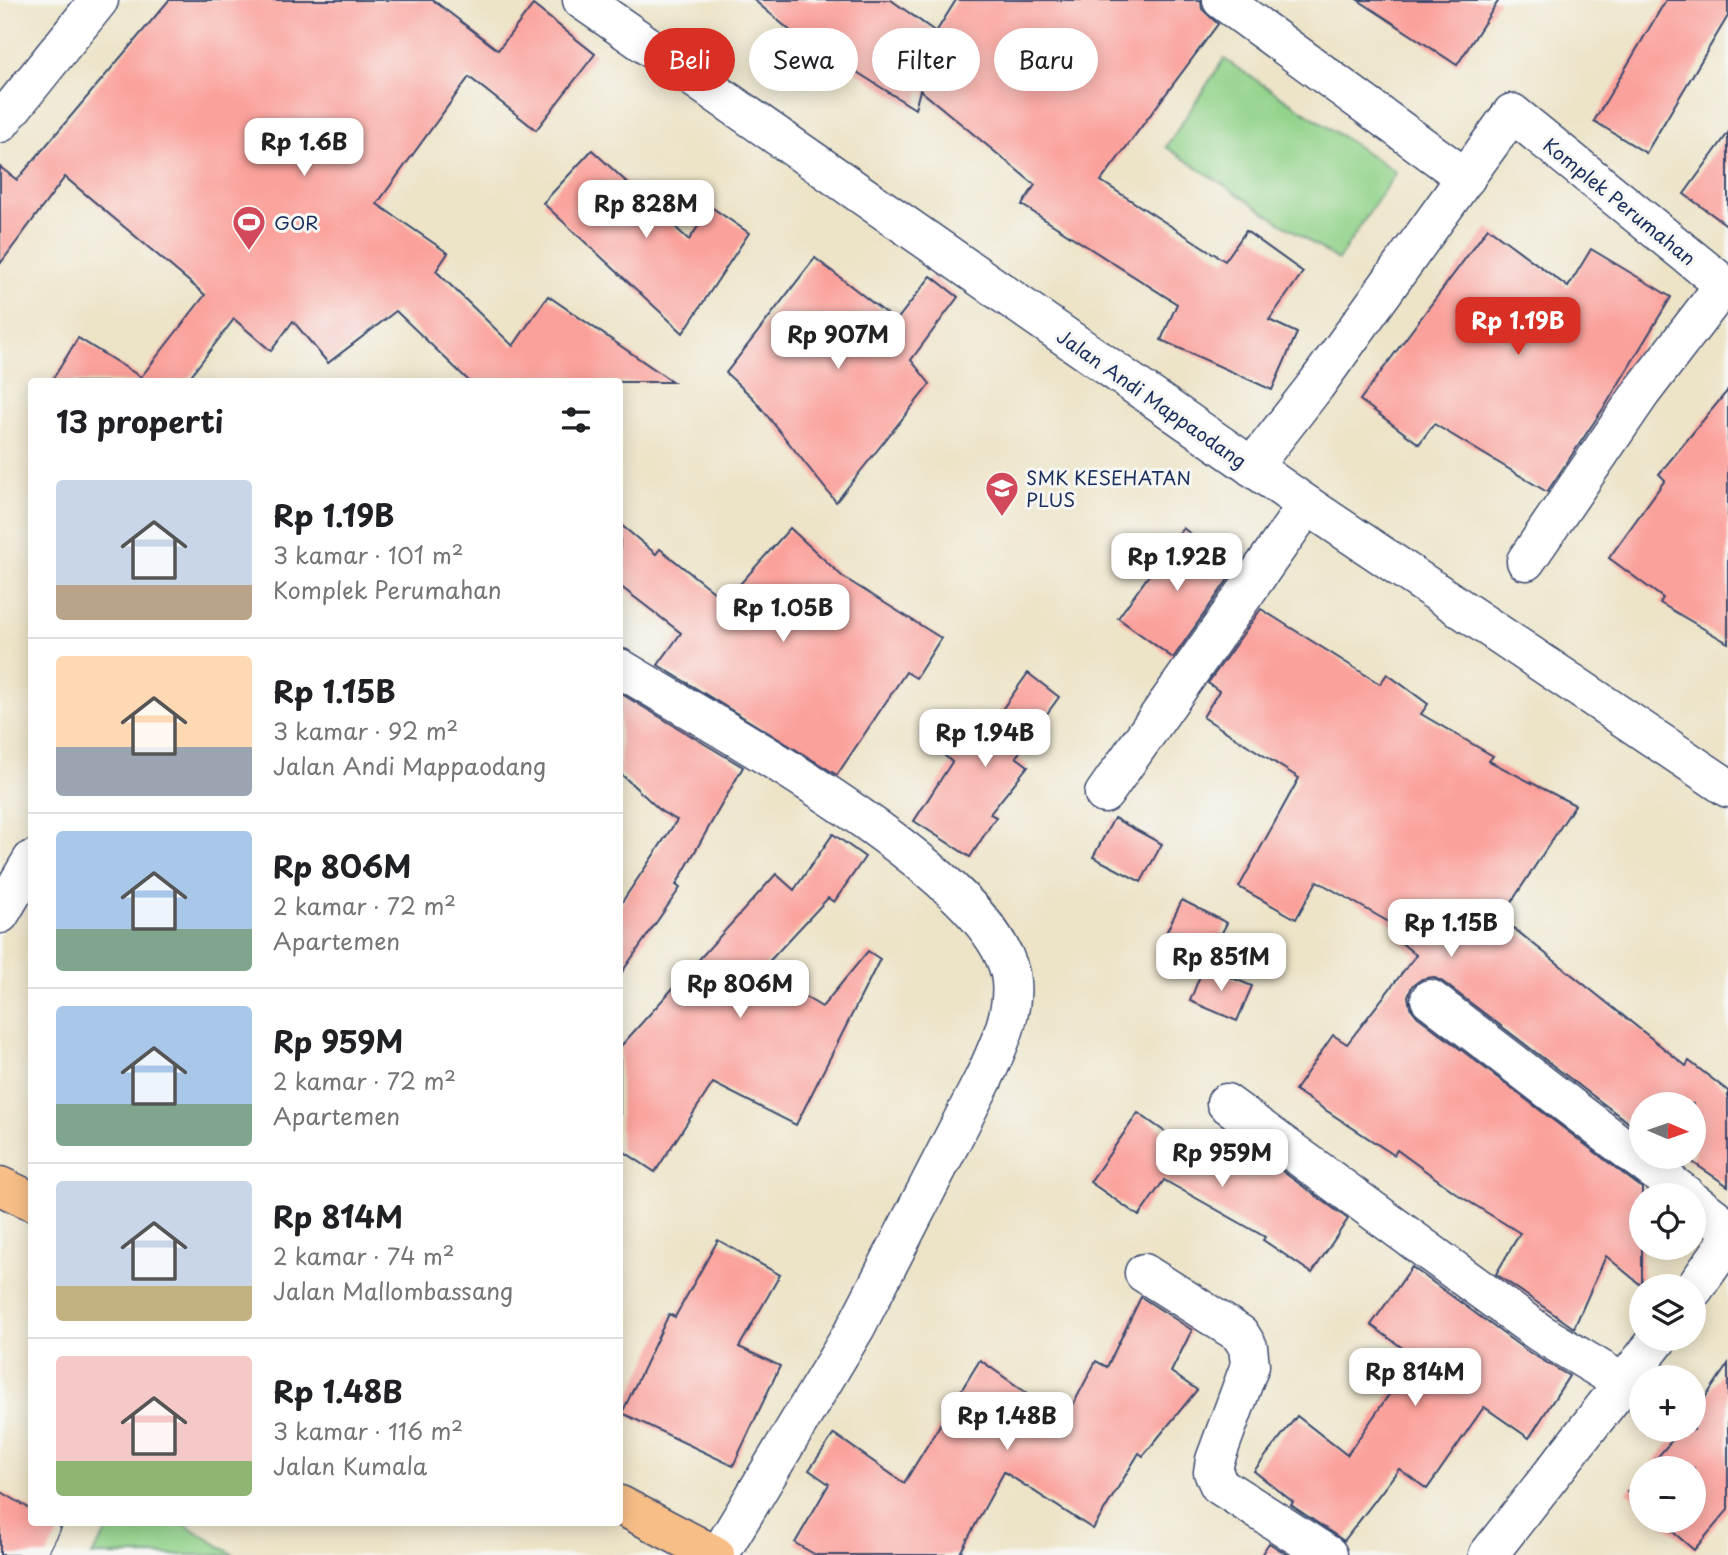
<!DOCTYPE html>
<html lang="id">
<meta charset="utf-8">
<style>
body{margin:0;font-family:"Playpen Sans",sans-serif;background:#f2f2f2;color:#202124;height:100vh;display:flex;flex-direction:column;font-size:26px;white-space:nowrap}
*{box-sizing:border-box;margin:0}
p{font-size:23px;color:#757577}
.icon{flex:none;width:38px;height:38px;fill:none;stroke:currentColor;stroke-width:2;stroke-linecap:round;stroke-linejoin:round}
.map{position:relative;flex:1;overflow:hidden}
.side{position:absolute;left:28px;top:378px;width:595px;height:1148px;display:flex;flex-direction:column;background:#fff;border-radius:7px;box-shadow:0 4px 18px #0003}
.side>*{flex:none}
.banner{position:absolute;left:644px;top:28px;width:665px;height:63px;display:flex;gap:14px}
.needle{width:46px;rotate:92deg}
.tools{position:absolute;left:1629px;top:1092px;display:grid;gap:14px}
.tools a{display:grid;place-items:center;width:77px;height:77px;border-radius:50%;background:#fff;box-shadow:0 4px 18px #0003;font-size:35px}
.price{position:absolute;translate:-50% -60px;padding:0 16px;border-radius:14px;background:#fff;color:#222;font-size:23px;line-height:46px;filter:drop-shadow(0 2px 4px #0008)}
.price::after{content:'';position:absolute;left:50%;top:42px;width:21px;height:16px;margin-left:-10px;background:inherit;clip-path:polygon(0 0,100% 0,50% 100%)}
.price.on{background:#d93025;color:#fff}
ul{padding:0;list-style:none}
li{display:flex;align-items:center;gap:21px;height:175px;padding:0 28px}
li+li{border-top:2px solid #e0e0e0}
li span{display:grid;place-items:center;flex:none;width:196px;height:140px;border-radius:7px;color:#555}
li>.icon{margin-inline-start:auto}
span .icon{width:84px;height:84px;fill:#fffc;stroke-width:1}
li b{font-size:30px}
h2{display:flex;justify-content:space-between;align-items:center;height:84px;padding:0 28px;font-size:30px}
.pill{padding:0 24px;border-radius:32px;background:#fff;box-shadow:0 4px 18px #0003;font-size:24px;line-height:63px}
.pill.on{background:#d93025;color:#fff}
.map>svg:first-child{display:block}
.green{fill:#92d38a;stroke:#568174;stroke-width:2}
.building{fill:#fba19b}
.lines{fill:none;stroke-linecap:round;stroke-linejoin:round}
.minor-casing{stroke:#3a4a6e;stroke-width:41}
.tertiary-casing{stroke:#3a4a6e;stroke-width:41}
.primary-casing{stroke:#3a4a6e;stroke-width:41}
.minor{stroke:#fff;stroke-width:38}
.tertiary{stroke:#fff;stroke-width:38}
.primary{stroke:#f7be87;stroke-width:38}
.labels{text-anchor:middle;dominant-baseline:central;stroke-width:6;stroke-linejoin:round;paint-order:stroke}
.street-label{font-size:19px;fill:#1b2f5e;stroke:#f6f6f2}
.poi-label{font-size:19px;fill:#1b2f5e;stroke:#f6f6f2;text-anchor:start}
</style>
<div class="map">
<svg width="1728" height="1555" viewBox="0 0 1728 1555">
<rect width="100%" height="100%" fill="#f6f6f2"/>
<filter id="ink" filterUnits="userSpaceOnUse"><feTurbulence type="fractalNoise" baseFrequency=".0143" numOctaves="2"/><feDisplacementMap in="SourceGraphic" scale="14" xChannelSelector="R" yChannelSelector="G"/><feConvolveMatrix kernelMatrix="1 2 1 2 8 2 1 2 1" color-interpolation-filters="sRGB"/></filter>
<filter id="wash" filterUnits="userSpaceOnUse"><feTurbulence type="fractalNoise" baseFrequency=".00686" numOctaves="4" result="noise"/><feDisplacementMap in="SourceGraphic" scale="28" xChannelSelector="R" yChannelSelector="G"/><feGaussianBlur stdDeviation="1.57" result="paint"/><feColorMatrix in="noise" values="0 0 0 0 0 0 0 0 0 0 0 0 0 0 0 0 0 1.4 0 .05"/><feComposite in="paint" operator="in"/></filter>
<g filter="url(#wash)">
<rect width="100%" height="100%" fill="#ede4c8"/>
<!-- green -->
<g class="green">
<path d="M1224,59L1396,172L1338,260L1166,147Z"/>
<path d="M112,1523H182L234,1555H92Z"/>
</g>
<g id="blocks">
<!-- building -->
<g class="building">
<path d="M169,0H433L498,50L533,5L595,54L536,130L469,77L377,204L448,253L436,271L513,346L548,296L673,382H470L396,311L328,363L293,321L271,351L234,319L186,382H51L78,338L141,377L205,295L65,177L0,264V167L17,180Z"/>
<path d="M754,0H891L936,32L956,0H1201L1202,9L1218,24L1101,181L1225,261L1246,231L1303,272L1269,320L1297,333L1272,390L1161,340L1177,304L1022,205L1035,185L920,90L915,109L816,46L813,50Z"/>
<path d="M1358,0H1499L1457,65Z"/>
<path d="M1666,0H1728V16L1646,153L1594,121Z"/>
<path d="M1728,133V226L1684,194Z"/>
<path d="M592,150L689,240L711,207L749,233L683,333L543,203Z"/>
<path d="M1488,228L1568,287L1591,249L1671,297L1607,403L1547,492L1434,424L1419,444L1360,400Z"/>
<path d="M815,258L896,321L931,276L958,297L911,360L930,384L836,502L753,398L726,373Z"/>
<path d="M1728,390V643L1660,603L1663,598L1609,558L1665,480L1659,474Z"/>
<path d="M620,524L656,554L660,549L725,601L790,528L843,577L941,638L916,678L906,672L837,775L658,665L681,633L620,586Z"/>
<path d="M1183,528L1236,568L1173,658L1118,618Z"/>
<path d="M1261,609L1380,684L1387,674L1428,704L1421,714L1493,756L1489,761L1575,805L1501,918L1686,1066L1689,1061L1728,1091V1186L1685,1157H1694V1104H1642V1133L1443,982L1433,977L1422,979L1412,986L1408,996L1410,1007L1417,1016L1642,1188V1286L1606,1256L1574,1328L1496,1274L1520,1233L1460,1196L1397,1150L1394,1155L1295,1090L1333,1035L1347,1044L1416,955L1394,937L1401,929L1317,881L1296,919L1239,887L1299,778L1203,717L1219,691L1208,683Z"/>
<path d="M1028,673L1059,697L1016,757L1028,766L990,814L996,817L970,857L914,821L952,762L944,755L972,721L986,732Z"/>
<path d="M620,693L743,767L676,885L680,888L620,975V905L677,820L662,812L620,773Z"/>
<path d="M1114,818L1162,844L1141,882L1093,857Z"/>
<path d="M833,834L865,857L834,902L828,898L761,970L822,1007L868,951L880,959L796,1125L713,1083L655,1172L620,1149V1047L776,874L794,890Z"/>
<path d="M1182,900L1227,923L1210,956L1166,933Z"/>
<path d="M1204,966L1252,986L1237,1021L1190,1001Z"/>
<path d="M1138,1113L1214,1166L1231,1134L1348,1219L1312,1273L1263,1240L1265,1237L1164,1180L1139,1216L1090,1182Z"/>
<path d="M718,1240L780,1275L739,1347L780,1366L733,1466L622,1413L669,1314L675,1317Z"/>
<path d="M1412,1267L1527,1351L1569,1376L1529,1438L1484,1407L1427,1489L1399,1469L1344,1541L1291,1505L1293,1502L1254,1471L1297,1416L1347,1455L1415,1357L1371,1325Z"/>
<path d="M1141,1297L1192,1330L1171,1372L1197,1390L1143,1456L1139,1453L1093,1529L1004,1472L959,1555H816L795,1543L829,1484L809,1470L834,1434L904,1483L980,1360L1065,1420L1096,1361L1107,1367Z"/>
<path d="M1728,1364V1510L1694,1550L1660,1521H1694V1468H1648L1681,1430H1694V1414Z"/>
<path d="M1642,1476V1505L1627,1492Z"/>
<path d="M0,1491L32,1510V1522H52L61,1528L47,1555H0Z"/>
<path d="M1269,1543L1288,1555H1261Z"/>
</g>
</g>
</g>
<g filter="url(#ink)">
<use href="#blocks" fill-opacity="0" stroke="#3a4a6e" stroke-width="2"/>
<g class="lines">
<defs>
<g id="minor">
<path d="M1222,0L1466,178"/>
<path d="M1252,467L1316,385L1512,113L1728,288"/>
<path d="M1526,561L1641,393L1724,285"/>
<path d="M620,668C709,723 989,872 1010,974C1017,1009 998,1048 983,1080L856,1327L719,1555"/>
<path d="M1104,794L1307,505"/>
<path d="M0,914L32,860"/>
<path d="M1430,999L1686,1195"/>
<path d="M1226,1103L1540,1333L1625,1384"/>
<path d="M1694,1202L1728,1228"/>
<path d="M1144,1273L1240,1334L1248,1347L1250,1365L1215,1460L1213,1472L1219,1485L1328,1555"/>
<path d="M1694,1289L1728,1241"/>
<path d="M1488,1555L1658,1339"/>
</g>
<g id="tertiary">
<path d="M582,0L1307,505L1728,788"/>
<path d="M0,123L99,0"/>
</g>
<g id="primary">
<path d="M0,1186L32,1201"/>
<path d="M620,1505L715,1555"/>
</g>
</defs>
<!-- minor casing -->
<use href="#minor" class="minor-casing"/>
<!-- tertiary casing -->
<use href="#tertiary" class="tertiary-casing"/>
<!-- primary casing -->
<use href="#primary" class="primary-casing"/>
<!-- minor -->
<use href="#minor" class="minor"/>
<!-- tertiary -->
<use href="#tertiary" class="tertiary"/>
<!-- primary -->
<use href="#primary" class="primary"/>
</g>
</g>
<!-- icons -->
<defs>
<symbol id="stadium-pin" viewBox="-11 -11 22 30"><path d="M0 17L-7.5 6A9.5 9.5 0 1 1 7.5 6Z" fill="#d1495b" stroke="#f6f6f2"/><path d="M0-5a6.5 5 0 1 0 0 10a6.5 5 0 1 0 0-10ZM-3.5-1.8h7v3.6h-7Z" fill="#fff"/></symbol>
<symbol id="school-pin" viewBox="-11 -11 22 30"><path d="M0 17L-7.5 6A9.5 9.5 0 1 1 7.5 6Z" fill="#d1495b" stroke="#f6f6f2"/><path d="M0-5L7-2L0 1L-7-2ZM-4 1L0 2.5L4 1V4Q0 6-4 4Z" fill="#fff"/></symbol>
</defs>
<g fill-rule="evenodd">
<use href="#stadium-pin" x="230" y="203" width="38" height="52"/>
<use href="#school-pin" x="983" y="469" width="38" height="52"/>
</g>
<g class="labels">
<!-- street labels -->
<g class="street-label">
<text transform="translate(1620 201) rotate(39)">Komplek Perumahan</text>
<text transform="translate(1152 398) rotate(35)">Jalan Andi Mappaodang</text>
</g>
<!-- poi labels -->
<g class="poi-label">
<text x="274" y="222">GOR</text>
<text x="1026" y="477">SMK KESEHATAN<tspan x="1026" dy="22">PLUS</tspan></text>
</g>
</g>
</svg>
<div class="tools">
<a><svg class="needle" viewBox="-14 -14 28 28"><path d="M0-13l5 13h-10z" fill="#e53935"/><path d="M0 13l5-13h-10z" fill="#757577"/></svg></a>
<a><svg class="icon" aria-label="locate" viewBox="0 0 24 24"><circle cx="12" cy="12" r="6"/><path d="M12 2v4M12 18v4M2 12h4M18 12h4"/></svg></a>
<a><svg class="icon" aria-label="layers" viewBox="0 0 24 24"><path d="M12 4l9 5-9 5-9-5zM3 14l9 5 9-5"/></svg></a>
<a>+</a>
<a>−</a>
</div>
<b class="price" style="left:304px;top:178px">Rp 1.6B</b>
<b class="price" style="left:646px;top:240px">Rp 828M</b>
<b class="price on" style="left:1518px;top:357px">Rp 1.19B</b>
<b class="price" style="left:838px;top:371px">Rp 907M</b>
<b class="price" style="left:1177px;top:593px">Rp 1.92B</b>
<b class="price" style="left:783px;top:644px">Rp 1.05B</b>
<b class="price" style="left:985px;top:769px">Rp 1.94B</b>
<b class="price" style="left:1451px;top:959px">Rp 1.15B</b>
<b class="price" style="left:1221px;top:993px">Rp 851M</b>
<b class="price" style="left:740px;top:1020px">Rp 806M</b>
<b class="price" style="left:1222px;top:1189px">Rp 959M</b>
<b class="price" style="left:1415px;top:1408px">Rp 814M</b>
<b class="price" style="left:1007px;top:1452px">Rp 1.48B</b>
<div class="banner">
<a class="pill on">Beli</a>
<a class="pill">Sewa</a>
<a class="pill">Filter</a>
<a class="pill">Baru</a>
</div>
<section class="side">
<h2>13 properti<svg class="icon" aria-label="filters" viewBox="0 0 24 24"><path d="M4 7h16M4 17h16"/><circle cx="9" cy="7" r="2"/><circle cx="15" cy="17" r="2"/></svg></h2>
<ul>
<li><span style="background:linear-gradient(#c9d6e8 75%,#b9a48a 0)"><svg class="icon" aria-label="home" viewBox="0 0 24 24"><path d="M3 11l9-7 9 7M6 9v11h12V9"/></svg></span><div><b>Rp 1.19B</b><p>3 kamar · 101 m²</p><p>Komplek Perumahan</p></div></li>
<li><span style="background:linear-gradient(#ffd9b3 65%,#9aa5b1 0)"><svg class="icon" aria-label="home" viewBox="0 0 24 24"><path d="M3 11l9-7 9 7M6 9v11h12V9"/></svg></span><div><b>Rp 1.15B</b><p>3 kamar · 92 m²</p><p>Jalan Andi Mappaodang</p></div></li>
<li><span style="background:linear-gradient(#a9c7e8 70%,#7fa58c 0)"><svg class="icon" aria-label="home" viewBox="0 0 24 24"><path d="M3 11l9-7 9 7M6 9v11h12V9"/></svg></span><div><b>Rp 806M</b><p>2 kamar · 72 m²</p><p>Apartemen</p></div></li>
<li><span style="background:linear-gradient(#a9c7e8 70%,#7fa58c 0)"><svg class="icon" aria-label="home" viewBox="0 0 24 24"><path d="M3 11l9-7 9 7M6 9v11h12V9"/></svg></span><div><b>Rp 959M</b><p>2 kamar · 72 m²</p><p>Apartemen</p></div></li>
<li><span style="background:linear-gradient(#c9d6e8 75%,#c2b280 0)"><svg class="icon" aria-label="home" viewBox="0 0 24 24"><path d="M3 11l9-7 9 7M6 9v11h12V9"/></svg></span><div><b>Rp 814M</b><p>2 kamar · 74 m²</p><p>Jalan Mallombassang</p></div></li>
<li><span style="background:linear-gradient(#f6c9c9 75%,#8fb573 0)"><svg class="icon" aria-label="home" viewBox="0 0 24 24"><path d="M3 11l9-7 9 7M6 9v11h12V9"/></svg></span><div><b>Rp 1.48B</b><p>3 kamar · 116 m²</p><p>Jalan Kumala</p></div></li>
</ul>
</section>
</div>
